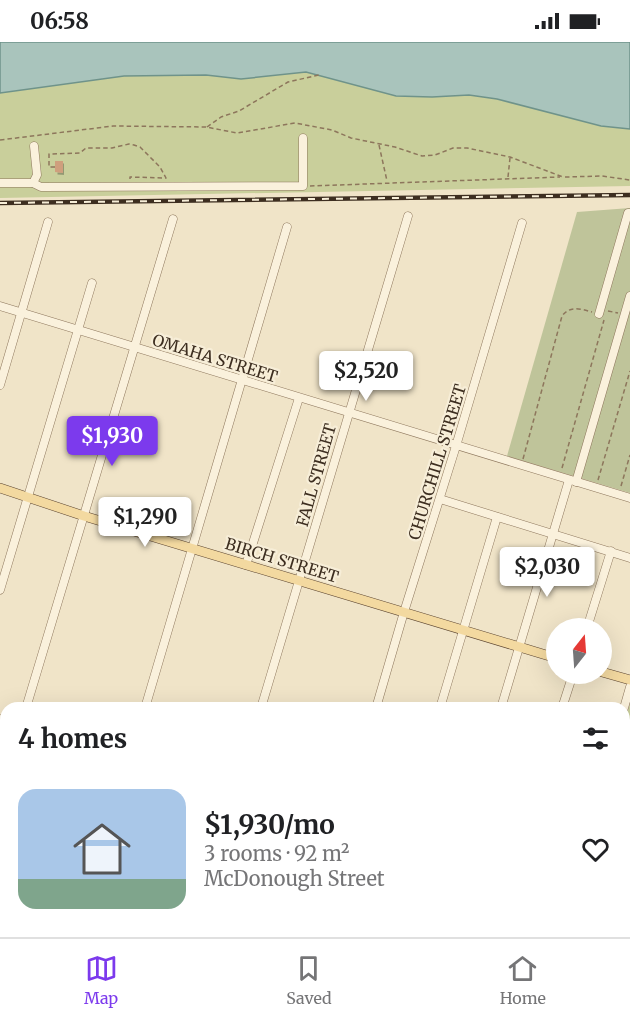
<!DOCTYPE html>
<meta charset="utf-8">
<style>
body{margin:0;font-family:Merriweather,serif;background:#f2f2f2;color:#202124;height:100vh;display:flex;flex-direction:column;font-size:22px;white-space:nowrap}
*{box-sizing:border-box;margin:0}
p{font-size:20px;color:#757577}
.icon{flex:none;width:33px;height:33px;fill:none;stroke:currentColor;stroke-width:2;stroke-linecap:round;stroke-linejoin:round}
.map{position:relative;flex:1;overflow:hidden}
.side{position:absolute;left:0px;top:660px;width:630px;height:236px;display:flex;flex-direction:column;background:#fff;border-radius:18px 18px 0 0;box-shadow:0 6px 24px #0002}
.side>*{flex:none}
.needle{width:39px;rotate:17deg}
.fabs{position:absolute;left:546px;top:576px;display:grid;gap:12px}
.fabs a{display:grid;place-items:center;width:66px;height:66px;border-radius:50%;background:#fff;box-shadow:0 6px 24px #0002;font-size:30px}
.price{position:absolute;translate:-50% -51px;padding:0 14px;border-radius:6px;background:#fff;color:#222;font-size:20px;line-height:39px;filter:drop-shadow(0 2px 3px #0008)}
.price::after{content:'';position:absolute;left:50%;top:36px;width:18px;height:14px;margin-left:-9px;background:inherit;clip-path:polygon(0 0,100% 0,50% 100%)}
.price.current{background:#7c3aed;color:#fff}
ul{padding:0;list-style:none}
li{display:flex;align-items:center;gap:18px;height:150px;padding:0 18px}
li+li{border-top:2px solid #e0e0e0}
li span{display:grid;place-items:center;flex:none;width:168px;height:120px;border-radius:18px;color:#555}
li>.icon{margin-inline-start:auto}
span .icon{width:72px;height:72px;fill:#fffc;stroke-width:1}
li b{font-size:26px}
h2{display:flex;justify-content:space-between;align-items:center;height:72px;padding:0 18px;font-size:26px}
.status{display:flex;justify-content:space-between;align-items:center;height:42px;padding:0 30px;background:#fff;direction:ltr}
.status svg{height:16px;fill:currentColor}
.tab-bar{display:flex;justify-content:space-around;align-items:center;height:84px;border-top:2px solid #e0e0e0;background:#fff;font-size:16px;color:#757577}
.tab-bar a{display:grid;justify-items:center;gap:3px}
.tab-bar .current{color:#7c3aed}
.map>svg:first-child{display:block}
.green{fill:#c9cf9b}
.cemetery{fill:#bfc49a}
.water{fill:#a9c4bc;stroke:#6f938a;stroke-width:1.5}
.building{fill:#cf9f7d;filter:url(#shadow)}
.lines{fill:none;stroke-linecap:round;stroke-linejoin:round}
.minor-casing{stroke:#8d765c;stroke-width:9}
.major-casing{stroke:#5b4430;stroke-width:10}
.path{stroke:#8d765c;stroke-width:1.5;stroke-dasharray:4.5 3;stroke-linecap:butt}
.minor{stroke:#faf1dc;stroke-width:8}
.major{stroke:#f3d9a0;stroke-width:9}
.rail-casing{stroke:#3d2e20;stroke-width:4.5}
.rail{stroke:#f7eed8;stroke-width:2;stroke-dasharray:7;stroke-linecap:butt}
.labels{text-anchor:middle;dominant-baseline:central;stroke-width:4.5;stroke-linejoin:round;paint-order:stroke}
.street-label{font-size:16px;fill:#3d2e20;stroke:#f7eed8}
</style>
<div class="status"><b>06:58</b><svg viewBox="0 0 49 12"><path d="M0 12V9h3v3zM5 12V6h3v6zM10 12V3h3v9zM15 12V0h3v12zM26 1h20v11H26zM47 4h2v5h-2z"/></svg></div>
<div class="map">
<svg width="630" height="895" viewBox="0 0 630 895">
<defs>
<filter id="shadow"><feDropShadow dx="2.5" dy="2.5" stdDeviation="0" flood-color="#0004"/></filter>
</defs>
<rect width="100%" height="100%" fill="#f0e4c8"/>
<!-- green -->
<g class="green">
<path d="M306,30L396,54L432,55L469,53L497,57L601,84L630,87V144L0,156V51L124,34L206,33L241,37Z"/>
<path d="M630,662V895H428L429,890H624V680Z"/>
</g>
<!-- cemetery -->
<path class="cemetery" d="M630,166V451L507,414L577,170Z"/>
<!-- water -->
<path class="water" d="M0,0H630V87L601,84L497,57L469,53L432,55L396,54L306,30L241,37L206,33L124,34L0,51Z"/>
<!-- building -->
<path class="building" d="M55,119H63V131L55,130Z"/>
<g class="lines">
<defs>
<g id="minor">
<path d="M0,141H33L41,145L303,144V96"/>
<path d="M33,141L37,133L34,104"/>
<path d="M0,264L630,456"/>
<path d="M599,272L628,171H630"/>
<path d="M0,343L48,180"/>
<path d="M576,440L630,254"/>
<path d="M440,457L630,516"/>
<path d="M246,523L299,356"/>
<path d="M0,548L92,241"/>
<path d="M587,586L611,509"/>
<path d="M26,666L173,177"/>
<path d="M145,666L287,185"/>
<path d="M261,666L408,174"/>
<path d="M376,666L404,570L456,404L522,181"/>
<path d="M440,666L497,475"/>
<path d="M501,666L569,438"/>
<path d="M562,666L573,632"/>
<path d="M624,666L630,645"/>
<path d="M0,677L6,679"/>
<path d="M0,800L6,779"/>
<path d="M0,877L6,854"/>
<path d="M314,890L332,895"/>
<path d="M0,891L14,895L17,890"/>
<path d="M134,895L136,890"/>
</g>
<g id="major">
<path d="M0,446L84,474L556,616"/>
<path d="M602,630L630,638"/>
</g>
</defs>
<!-- minor casing -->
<use href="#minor" class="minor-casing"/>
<!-- major casing -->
<use href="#major" class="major-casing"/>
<!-- path -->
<g class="path">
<path d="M207,85L221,75L239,69L288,40L319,33"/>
<path d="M0,98L113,84L206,85L237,91L295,81L332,88L351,96L395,105L422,114L435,113L453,106H467L510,115L563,135"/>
<path d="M379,103L387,139"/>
<path d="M55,125H49V112L80,111L86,106H112L129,102L134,103L140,105L160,125L166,136L130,135V137"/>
<path d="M508,135L510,116"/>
<path d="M565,135L602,134L630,138"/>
<path d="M310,144L560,135"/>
<path d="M608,269L618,271"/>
<path d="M523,417L562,274C570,263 581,267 592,270"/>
<path d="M562,426L604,278"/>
<path d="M598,438L630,329"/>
<path d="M621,444L630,413"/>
</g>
<!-- minor -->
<use href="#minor" class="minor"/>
<!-- major -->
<use href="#major" class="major"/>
<defs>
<path id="rail" d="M0,161L630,153"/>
</defs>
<!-- rail casing -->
<use href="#rail" class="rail-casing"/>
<!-- rail -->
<use href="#rail" class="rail"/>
</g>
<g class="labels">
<!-- street labels -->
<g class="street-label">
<text transform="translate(215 316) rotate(17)">OMAHA STREET</text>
<text transform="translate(437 420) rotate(-73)">CHURCHILL STREET</text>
<text transform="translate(316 433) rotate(-74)">FALL STREET</text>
<text transform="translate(282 518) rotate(17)">BIRCH STREET</text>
</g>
</g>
</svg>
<div class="fabs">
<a><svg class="needle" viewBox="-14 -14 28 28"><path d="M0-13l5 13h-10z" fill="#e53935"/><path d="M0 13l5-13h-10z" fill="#757577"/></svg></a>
</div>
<b class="price" style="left:366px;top:360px">$2,520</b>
<b class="price current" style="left:112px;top:425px">$1,930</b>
<b class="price" style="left:145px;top:506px">$1,290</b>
<b class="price" style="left:547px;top:556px">$2,030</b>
<section class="side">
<h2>4 homes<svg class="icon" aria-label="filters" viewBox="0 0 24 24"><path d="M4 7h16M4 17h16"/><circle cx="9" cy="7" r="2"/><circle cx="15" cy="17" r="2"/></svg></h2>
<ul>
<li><span style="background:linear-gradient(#a9c7e8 75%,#7fa58c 0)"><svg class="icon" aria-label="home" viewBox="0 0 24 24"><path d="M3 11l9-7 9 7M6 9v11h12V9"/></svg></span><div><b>$1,930/mo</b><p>3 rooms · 92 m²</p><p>McDonough Street</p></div><svg class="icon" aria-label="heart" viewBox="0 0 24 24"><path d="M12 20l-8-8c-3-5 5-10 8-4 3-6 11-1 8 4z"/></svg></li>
</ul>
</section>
</div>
<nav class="tab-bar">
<a class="current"><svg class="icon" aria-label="map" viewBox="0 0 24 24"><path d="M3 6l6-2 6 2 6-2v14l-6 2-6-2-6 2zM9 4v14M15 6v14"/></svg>Map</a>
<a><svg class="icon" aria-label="saved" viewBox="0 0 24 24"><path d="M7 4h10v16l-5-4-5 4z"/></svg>Saved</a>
<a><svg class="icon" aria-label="home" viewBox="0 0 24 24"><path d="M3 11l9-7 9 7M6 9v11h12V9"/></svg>Home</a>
</nav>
